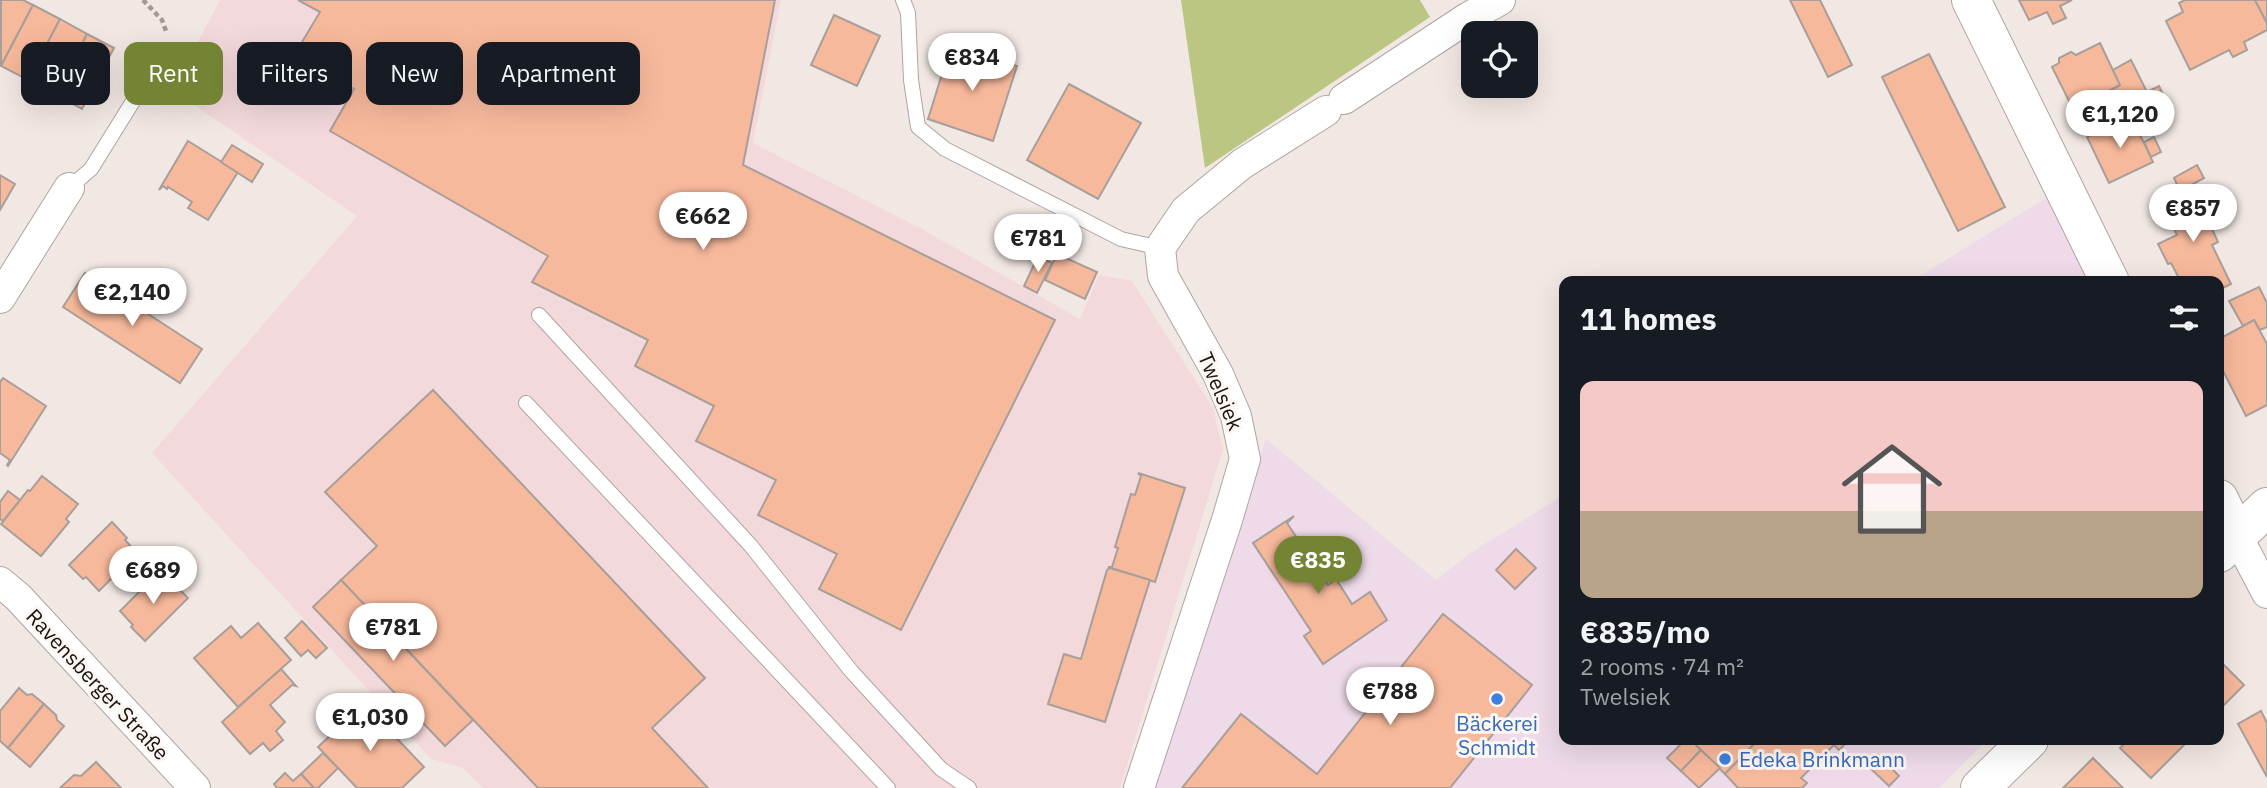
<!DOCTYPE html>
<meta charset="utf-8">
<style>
body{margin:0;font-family:"IBM Plex Sans",sans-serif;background:#20242c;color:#f1f3f6;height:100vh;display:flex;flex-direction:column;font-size:26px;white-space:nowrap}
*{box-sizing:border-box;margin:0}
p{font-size:23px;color:#9ea1a6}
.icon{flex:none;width:38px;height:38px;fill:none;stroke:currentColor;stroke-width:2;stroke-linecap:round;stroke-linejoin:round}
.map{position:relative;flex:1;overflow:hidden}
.drawer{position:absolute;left:1559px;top:276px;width:665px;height:469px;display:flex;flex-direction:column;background:#171b24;border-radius:14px;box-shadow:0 7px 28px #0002}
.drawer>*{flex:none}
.top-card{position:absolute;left:21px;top:42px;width:665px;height:63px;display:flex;gap:14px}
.buttons{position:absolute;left:1461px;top:21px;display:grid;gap:14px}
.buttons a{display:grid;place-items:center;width:77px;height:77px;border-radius:14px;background:#171b24;box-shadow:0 7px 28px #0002;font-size:35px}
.price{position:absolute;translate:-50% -60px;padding:0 16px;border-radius:24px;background:#fff;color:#222;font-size:23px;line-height:46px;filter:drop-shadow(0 2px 4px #0008)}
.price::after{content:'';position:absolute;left:50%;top:42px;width:21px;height:16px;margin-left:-10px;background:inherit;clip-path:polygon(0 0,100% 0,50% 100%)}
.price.selected{background:#738434;color:#fff}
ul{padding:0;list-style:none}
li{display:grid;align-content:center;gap:14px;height:371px;padding:0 21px}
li+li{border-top:2px solid #363941}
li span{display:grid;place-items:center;height:217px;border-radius:14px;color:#555}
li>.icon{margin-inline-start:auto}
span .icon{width:126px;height:126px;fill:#fffc;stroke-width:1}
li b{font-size:30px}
h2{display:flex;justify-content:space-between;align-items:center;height:84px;padding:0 21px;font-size:30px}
.chip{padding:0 24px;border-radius:14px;background:#171b24;box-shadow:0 7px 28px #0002;font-size:24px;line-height:63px}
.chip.selected{background:#738434;color:#fff}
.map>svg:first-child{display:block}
.commercial{fill:#eedae9}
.industrial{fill:#f4d9dc}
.green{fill:#bbc683}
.building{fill:#f7b99c;stroke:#a89e9a;stroke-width:2}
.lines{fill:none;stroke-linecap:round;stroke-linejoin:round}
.lane-casing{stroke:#aea5a0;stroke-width:16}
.street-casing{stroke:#aea5a0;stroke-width:32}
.secondary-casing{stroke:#aea5a0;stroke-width:40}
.path{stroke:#a29a97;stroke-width:4.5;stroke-dasharray:5 3.5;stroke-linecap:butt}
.lane{stroke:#fff;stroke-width:14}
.street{stroke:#fff;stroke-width:30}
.secondary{stroke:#fff;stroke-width:38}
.shop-dot{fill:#3f7fe0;stroke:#fef6f2;stroke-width:2.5}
.labels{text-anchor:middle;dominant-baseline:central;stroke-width:6;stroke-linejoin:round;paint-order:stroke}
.street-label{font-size:21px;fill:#171412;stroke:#fef6f2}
.shop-label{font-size:21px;fill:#366cbe;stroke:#fef6f2}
</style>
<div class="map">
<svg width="2267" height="788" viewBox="0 0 2267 788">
<rect width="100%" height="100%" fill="#f2e8e3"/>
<!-- commercial -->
<g class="commercial">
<path d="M2048,197L2089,282H1910Z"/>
<path d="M1266,439L1436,580L1469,554L1564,495V740H1987L1939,788H1152L1212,590Z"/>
</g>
<!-- industrial -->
<path class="industrial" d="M220,0H781L753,143L920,228L1080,319L1099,275L1132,281L1213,408L1223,449L1120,788H483L463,768L431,759L152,453L357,216L172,90Z"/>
<!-- green -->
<path class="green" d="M1181,0H1420L1430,17L1205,168Z"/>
<!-- building -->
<g class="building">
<path d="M1,0H23L33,5L1,66Z"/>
<path d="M298,0H775L743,165L1055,320L901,630L819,589L837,554L758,515L776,480L696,441L714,406L635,366L648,340L532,282L548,256L330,131L354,89L295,54L320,12Z"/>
<path d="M1790,0H1820L1852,65L1828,77Z"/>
<path d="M2019,0H2072L2060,6L2066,18L2053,24L2047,12L2029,20Z"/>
<path d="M2185,0H2255L2267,23V30L2244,42L2247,50L2233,57L2229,50L2190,70L2166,21L2183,12L2179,3Z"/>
<path d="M2255,0H2267V23Z"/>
<path d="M33,5L60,19L28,80L1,66Z"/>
<path d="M834,15L880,36L857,86L811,65Z"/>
<path d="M60,19L87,34L56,95L28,80Z"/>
<path d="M87,34L114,48L82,109L56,95Z"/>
<path d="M2100,43L2120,85L2073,109L2052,67L2059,63V58L2071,52L2076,55Z"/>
<path d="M951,45L1017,66L993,141L928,119Z"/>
<path d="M1929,54L2005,207L1958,231L1882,77Z"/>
<path d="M2131,60L2147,92L2119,105L2112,90L2120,85L2113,70Z"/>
<path d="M1069,84L1141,123L1098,199L1027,160Z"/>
<path d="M2159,86L2166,101L2142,112L2135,98Z"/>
<path d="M2131,116L2153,162L2109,183L2087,137Z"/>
<path d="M2154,137L2161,152L2151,157L2144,142Z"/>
<path d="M188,141L238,172L208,220L188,208L192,202L168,187L167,189L163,186L159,190Z"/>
<path d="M232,145L263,164L252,182L221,162Z"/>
<path d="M2197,165L2204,178L2180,191L2174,178Z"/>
<path d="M0,175L15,184L0,210Z"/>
<path d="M2195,192L2218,242L2212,245L2231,284L2219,290V282H2181L2171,263L2168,264L2158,244L2177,235L2164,207Z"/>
<path d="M1057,254L1097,272L1085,299L1045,280Z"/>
<path d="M1038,256L1052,263L1037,293L1024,286Z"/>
<path d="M85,273L202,349L180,383L63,307Z"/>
<path d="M2259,287L2267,303V327L2260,330L2254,320L2243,326L2229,301Z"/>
<path d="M2254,320L2267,344V405L2246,416L2219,363V339Z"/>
<path d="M3,378L46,406L8,466L7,465L10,460L0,453V382Z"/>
<path d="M433,390L705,678L652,728L708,788H538L341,580L377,546L325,492Z"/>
<path d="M1138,473L1185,488L1155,582L1108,567H1112L1118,548L1115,547L1131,494L1135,495L1141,476Z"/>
<path d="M42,476L78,504L66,519L69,522L41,556L1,524L28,490L30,491Z"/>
<path d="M8,491L20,500L3,521L0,519V502Z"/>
<path d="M1294,516L1287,523L1328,585L1336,579L1352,604L1370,592L1387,620L1323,664L1304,636L1311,631L1253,543Z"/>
<path d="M112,522L127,538L125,540L137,553L99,591L86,577L83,579L69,565Z"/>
<path d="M1516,549L1536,568L1515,589L1496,570Z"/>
<path d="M1110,568L1150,580L1105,722L1048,704L1064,654L1081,659L1107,570Z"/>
<path d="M158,573L170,585L173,583L188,598L145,641L131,627L133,625L120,611Z"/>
<path d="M341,580L473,720L445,746L313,607Z"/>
<path d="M1443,614L1532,685L1450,788H1182L1241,714L1317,774Z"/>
<path d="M302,621L327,648L316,658L308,650L301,656L285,638Z"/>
<path d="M258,623L291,660L238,707L194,658L231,626L241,638Z"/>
<path d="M2219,660L2244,685L2219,710Z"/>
<path d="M281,669L296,686L292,685L270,705L285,722L276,731L283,740L270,751L263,743L250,754L222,722Z"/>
<path d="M19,688L27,695L32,694L44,704L8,748L0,741V711Z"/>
<path d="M44,704L56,715L57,720L64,726L30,767L8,748Z"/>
<path d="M364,704L424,767L402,788H357L318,747Z"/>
<path d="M2261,711L2267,723V777L2238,724Z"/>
<path d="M1685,740H1691L1701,750L1681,771L1667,758Z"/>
<path d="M1691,740H1758L1725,774Z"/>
<path d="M1758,740H1849L1839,750L1834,745L1801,778L1807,783L1802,788H1738L1725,774Z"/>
<path d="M2128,740H2189L2151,778L2120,748Z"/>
<path d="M1701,750L1720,768L1699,788L1681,771Z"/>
<path d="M323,753L338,768L318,788H314L301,774Z"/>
<path d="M1879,755L1899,776L1889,786L1868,766Z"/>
<path d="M2093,758L2123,788H2063Z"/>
<path d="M96,762L121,788H60L74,775L81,776Z"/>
<path d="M285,773L293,781L301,774L314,788H277L274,784Z"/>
</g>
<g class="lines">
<defs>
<g id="lane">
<path d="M903,0L908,13L911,80L918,127L945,149L1121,239L1160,248"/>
<path d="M69,188L91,169L163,53"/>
<path d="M539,315L751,546L852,672L941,769L969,788"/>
<path d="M526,403L888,788"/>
</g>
<g id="street">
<path d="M1344,99L1469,17L1500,0"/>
<path d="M0,298L69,188"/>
<path d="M2237,536L2267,593"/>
<path d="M0,582L18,597L195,788"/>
<path d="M1139,788L1227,520L1245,459L1236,416L1218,374L1163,276L1160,248L1186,210L1242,164L1326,111"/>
</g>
<g id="secondary">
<path d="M1971,0L2110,282"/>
<path d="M2219,499L2237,536"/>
<path d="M2219,553L2267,507"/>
<path d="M1980,788L2029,740"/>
</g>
</defs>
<!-- lane casing -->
<use href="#lane" class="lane-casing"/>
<!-- street casing -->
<use href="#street" class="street-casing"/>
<!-- secondary casing -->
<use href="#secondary" class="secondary-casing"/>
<!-- path -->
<path class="path" d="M143,0L162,20L166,31"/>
<!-- lane -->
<use href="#lane" class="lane"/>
<!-- street -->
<use href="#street" class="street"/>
<!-- secondary -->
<use href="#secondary" class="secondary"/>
</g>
<!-- markers -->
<g class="shop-dot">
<circle cx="1497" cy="699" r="7"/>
<circle cx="1725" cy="759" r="7"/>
</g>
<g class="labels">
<!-- street labels -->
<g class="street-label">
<text transform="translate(1221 391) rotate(67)">Twelsiek</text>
<text transform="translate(98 684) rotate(47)">Ravensberger Straße</text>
</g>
<!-- shop labels -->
<g class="shop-label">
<text x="1497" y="723">Bäckerei<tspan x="1497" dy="24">Schmidt</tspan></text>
<text x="1739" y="759" text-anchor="start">Edeka Brinkmann</text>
</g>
</g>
</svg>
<div class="buttons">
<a><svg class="icon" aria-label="locate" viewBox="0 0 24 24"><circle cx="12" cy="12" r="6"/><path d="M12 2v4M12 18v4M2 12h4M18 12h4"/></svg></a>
</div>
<b class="price" style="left:972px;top:93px">€834</b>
<b class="price" style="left:2120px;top:150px">€1,120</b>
<b class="price" style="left:2193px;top:244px">€857</b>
<b class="price" style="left:703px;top:252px">€662</b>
<b class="price" style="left:1038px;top:274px">€781</b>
<b class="price" style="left:132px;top:328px">€2,140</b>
<b class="price selected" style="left:1318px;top:596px">€835</b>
<b class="price" style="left:153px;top:606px">€689</b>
<b class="price" style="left:393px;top:663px">€781</b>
<b class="price" style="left:1390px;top:727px">€788</b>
<b class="price" style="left:370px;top:753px">€1,030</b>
<div class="top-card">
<a class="chip">Buy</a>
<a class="chip selected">Rent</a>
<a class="chip">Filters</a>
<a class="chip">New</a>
<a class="chip">Apartment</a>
</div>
<section class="drawer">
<h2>11 homes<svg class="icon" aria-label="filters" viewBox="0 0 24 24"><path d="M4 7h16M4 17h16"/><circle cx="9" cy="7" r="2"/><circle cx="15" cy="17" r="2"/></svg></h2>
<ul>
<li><span style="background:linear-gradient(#f6c9c9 60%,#b9a48a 0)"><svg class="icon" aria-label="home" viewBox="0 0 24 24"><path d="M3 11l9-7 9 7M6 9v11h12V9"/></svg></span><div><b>€835/mo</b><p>2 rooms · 74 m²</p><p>Twelsiek</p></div></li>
</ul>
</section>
</div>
